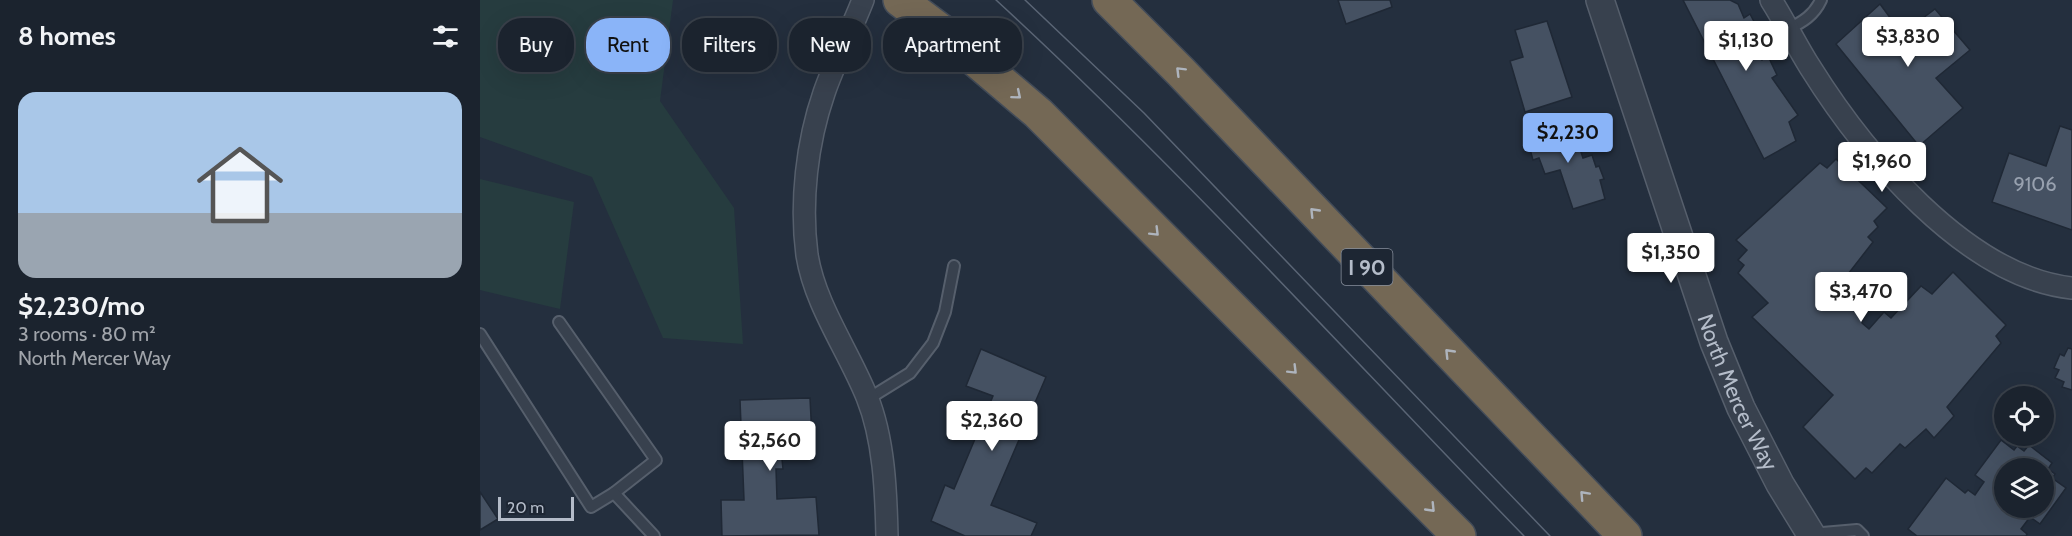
<!DOCTYPE html>
<meta charset="utf-8">
<style>
body{margin:0;font-family:Cabin,sans-serif;background:#242b36;color:#f1f3f6;height:100vh;display:flex;flex-direction:column;font-size:22px;white-space:nowrap}
*{box-sizing:border-box;margin:0}
p{font-size:20px;color:#a0a4aa}
.icon{flex:none;width:33px;height:33px;fill:none;stroke:currentColor;stroke-width:2;stroke-linecap:round;stroke-linejoin:round}
.map{position:relative;flex:1;overflow:hidden}
.sheet{display:flex;flex-direction:column;background:#1b232e;width:480px}
.sheet>*{flex:none}
.banner{position:absolute;left:18px;top:18px;width:570px;height:54px;display:flex;gap:12px}
.tools{position:absolute;left:1514px;top:386px;display:grid;gap:12px}
.tools a{display:grid;place-items:center;width:60px;height:60px;border-radius:50%;background:#1b232e;box-shadow:0 6px 24px #0002,0 0 0 2px #39404a;font-size:30px}
.scale{position:absolute;left:18px;bottom:15px;width:76px;box-sizing:border-box;padding-left:6px;border:3px solid #b4bcc9;border-top:0;font-size:16px;line-height:21px;white-space:nowrap;color:#b4bcc9;-webkit-text-stroke:4px #1d2633;paint-order:stroke}
.price{position:absolute;translate:-50% -51px;padding:0 14px;border-radius:6px;background:#fff;color:#222;font-size:20px;line-height:39px;filter:drop-shadow(0 2px 3px #0008)}
.price::after{content:'';position:absolute;left:50%;top:36px;width:18px;height:14px;margin-left:-9px;background:inherit;clip-path:polygon(0 0,100% 0,50% 100%)}
.price.current{background:#8ab4f8;color:#111}
ul{padding:0;list-style:none}
li{display:grid;align-content:center;gap:12px;height:318px;padding:0 18px}
li span{display:grid;place-items:center;height:186px;border-radius:18px;color:#555}
li>.icon{margin-inline-start:auto}
span .icon{width:108px;height:108px;fill:#fffc;stroke-width:1}
li b{font-size:26px}
h2{display:flex;justify-content:space-between;align-items:center;height:72px;padding:0 18px;font-size:26px}
.pill{padding:0 21px;border-radius:24px;background:#1b232e;box-shadow:0 6px 24px #0002,0 0 0 2px #39404a;font-size:21px;line-height:54px}
.pill.current{background:#8ab4f8;color:#111}
main{display:flex;flex:1;min-height:0}
.map>svg:first-child{display:block}
.green{fill:#263c3f}
.building{fill:#455162;stroke:#1f2835;stroke-width:1.5;fill-rule:evenodd}
.lines{fill:none;stroke-linecap:round;stroke-linejoin:round}
.service-casing{stroke:#565f6c;stroke-width:14}
.minor-casing{stroke:#565f6c;stroke-width:24}
.tertiary-casing{stroke:#565f6c;stroke-width:30}
.motorway-casing{stroke:#434c59;stroke-width:36}
.service{stroke:#38414e;stroke-width:10}
.minor{stroke:#38414e;stroke-width:21}
.tertiary{stroke:#38414e;stroke-width:27}
.motorway{stroke:#746855;stroke-width:33}
.tram{stroke:#5a6575;stroke-width:1.5}
.oneway{stroke:#aeb4bd}
.labels{text-anchor:middle;dominant-baseline:central;stroke-width:5;stroke-linejoin:round;paint-order:stroke}
.number-label{font-size:20px;fill:#98a1af}
.shield{fill:#1d2633;stroke:#878f9c;stroke-width:1.5}
.shield-label{font-size:21px;font-weight:bold;fill:#b4bcc9}
.street-label{font-size:22px;fill:#b4bcc9;stroke:#1d2633}
</style>
<main>
<section class="sheet">
<h2>8 homes<svg class="icon" aria-label="filters" viewBox="0 0 24 24"><path d="M4 7h16M4 17h16"/><circle cx="9" cy="7" r="2"/><circle cx="15" cy="17" r="2"/></svg></h2>
<ul>
<li><span style="background:linear-gradient(#a9c7e8 65%,#9aa5b1 0)"><svg class="icon" aria-label="home" viewBox="0 0 24 24"><path d="M3 11l9-7 9 7M6 9v11h12V9"/></svg></span><div><b>$2,230/mo</b><p>3 rooms · 80 m²</p><p>North Mercer Way</p></div></li>
</ul>
</section>
<div class="map">
<svg width="1592" height="536" viewBox="0 0 1592 536">
<rect width="100%" height="100%" fill="#242f3e"/>
<!-- green -->
<g class="green">
<path d="M0,0H193L180,101L254,208L263,344L183,338L112,177L0,137Z"/>
<path d="M0,179L94,202L80,309L0,290Z"/>
</g>
<!-- building -->
<g class="building">
<path d="M858,0H910L912,7L866,24Z"/>
<path d="M1203,0H1250L1258,4L1264,18L1270,14L1280,33L1275,35L1284,51L1279,54L1282,60L1288,56L1297,75L1292,78L1318,115L1309,122L1316,141L1284,159Z"/>
<path d="M1400,4L1422,34L1455,9L1490,50L1456,78L1483,108L1439,146L1356,44Z"/>
<path d="M1067,21L1092,97L1045,112L1030,61L1043,57L1035,30Z"/>
<path d="M1083,123L1087,132L1094,131L1103,158L1112,155L1116,167L1119,166L1124,179L1120,180L1125,199L1093,209L1080,170L1065,174L1059,158L1053,160L1046,135Z"/>
<path d="M1580,126L1592,130V230L1512,202L1529,153L1566,166Z"/>
<path d="M1356,159L1407,208L1394,221L1398,227L1388,237L1393,242L1354,292L1367,293L1384,308L1382,323L1389,329L1404,312L1411,318L1441,286L1452,294L1473,272L1526,325L1516,336L1521,343L1467,407L1474,416L1454,438L1446,429L1425,448L1420,444L1392,473L1386,468L1375,479L1323,427L1353,395L1272,317L1288,303L1258,273L1264,265L1258,260L1267,250L1256,240L1340,163L1347,168Z"/>
<path d="M1588,348L1592,349V390L1582,387L1584,382L1575,378L1579,370L1574,368L1580,354L1584,356Z"/>
<path d="M501,349L566,377L511,505L557,523L551,536H485L451,521L465,485L474,489L513,396L486,386Z"/>
<path d="M330,398L332,437L300,440L303,469H296L297,499L336,497L339,535L242,536L241,500H264L260,400Z"/>
<path d="M1521,440L1534,450L1537,446L1544,451L1549,445L1572,463L1568,469L1575,474L1572,478L1586,488L1560,524L1550,517L1541,529L1547,534L1546,536H1437L1428,529L1466,478L1485,493L1488,490L1495,495L1504,482L1495,475ZM1524,468H1563V507H1524Z"/>
<path d="M0,492L18,519L0,530Z"/>
</g>
<g class="lines">
<defs>
<g id="service">
<path d="M1308,29C1323,22 1334,15 1341,0"/>
<path d="M79,322L176,460L134,493"/>
<path d="M0,334L111,507L134,493L174,536"/>
<path d="M388,399L430,373L453,343L465,312L474,266"/>
<path d="M1331,534L1377,530L1383,536"/>
</g>
<g id="minor">
<path d="M383,0C371,31 355,61 344,93C327,142 320,202 327,255C335,305 368,350 387,397C404,439 406,491 407,536"/>
<path d="M1291,0C1305,22 1316,45 1330,67C1383,152 1486,277 1592,288"/>
</g>
<g id="tertiary">
<path id="s1" d="M1120,0L1234,342L1261,408L1300,484L1332,536"/>
</g>
<g id="motorway">
<path d="M420,0L460,30L558,113L979,536"/>
<path d="M629,0L701,72L1145,536"/>
</g>
</defs>
<!-- service casing -->
<use href="#service" class="service-casing"/>
<!-- minor casing -->
<use href="#minor" class="minor-casing"/>
<!-- tertiary casing -->
<use href="#tertiary" class="tertiary-casing"/>
<!-- motorway casing -->
<use href="#motorway" class="motorway-casing"/>
<!-- service -->
<use href="#service" class="service"/>
<!-- minor -->
<use href="#minor" class="minor"/>
<!-- tertiary -->
<use href="#tertiary" class="tertiary"/>
<!-- motorway -->
<use href="#motorway" class="motorway"/>
<!-- tram -->
<g class="tram">
<path d="M516,0C701,170 869,356 1044,536"/>
<path d="M545,0L664,113L1070,536"/>
</g>
</g>
<!-- one-way arrows -->
<defs><path id="oneway-chevron" d="M-2-3.5L2.5 0L-2 3.5" fill="none" stroke-width="1.6" stroke-linecap="round" stroke-linejoin="round" transform="scale(1.5)"/></defs>
<g class="oneway">
<use href="#oneway-chevron" transform="translate(700 71) rotate(-135)"/>
<use href="#oneway-chevron" transform="translate(537 95) rotate(40)"/>
<use href="#oneway-chevron" transform="translate(834 212) rotate(-134)"/>
<use href="#oneway-chevron" transform="translate(675 232) rotate(45)"/>
<use href="#oneway-chevron" transform="translate(969 353) rotate(-134)"/>
<use href="#oneway-chevron" transform="translate(813 370) rotate(45)"/>
<use href="#oneway-chevron" transform="translate(1104 495) rotate(-133)"/>
<use href="#oneway-chevron" transform="translate(951 508) rotate(46)"/>
</g>
<g class="labels">
<!-- number labels -->
<g class="number-label">
<text x="1555" y="184">9106</text>
</g>
<!-- shield labels -->
<rect class="shield" x="861.5" y="249" width="51" height="36" rx="4.5"/>
<g class="shield-label">
<text x="887" y="267">I 90</text>
</g>
<!-- street labels -->
<g class="street-label">
<text stroke="none"><textPath href="#s1" startOffset="416">North Mercer Way</textPath></text>
</g>
</g>
</svg>
<div class="tools">
<a><svg class="icon" aria-label="locate" viewBox="0 0 24 24"><circle cx="12" cy="12" r="6"/><path d="M12 2v4M12 18v4M2 12h4M18 12h4"/></svg></a>
<a><svg class="icon" aria-label="layers" viewBox="0 0 24 24"><path d="M12 4l9 5-9 5-9-5zM3 14l9 5 9-5"/></svg></a>
</div>
<div class="scale">20 m</div>
<b class="price" style="left:1428px;top:68px">$3,830</b>
<b class="price" style="left:1266px;top:72px">$1,130</b>
<b class="price current" style="left:1088px;top:164px">$2,230</b>
<b class="price" style="left:1402px;top:193px">$1,960</b>
<b class="price" style="left:1191px;top:284px">$1,350</b>
<b class="price" style="left:1381px;top:323px">$3,470</b>
<b class="price" style="left:512px;top:452px">$2,360</b>
<b class="price" style="left:290px;top:472px">$2,560</b>
<div class="banner">
<a class="pill">Buy</a>
<a class="pill current">Rent</a>
<a class="pill">Filters</a>
<a class="pill">New</a>
<a class="pill">Apartment</a>
</div>
</div>
</main>
